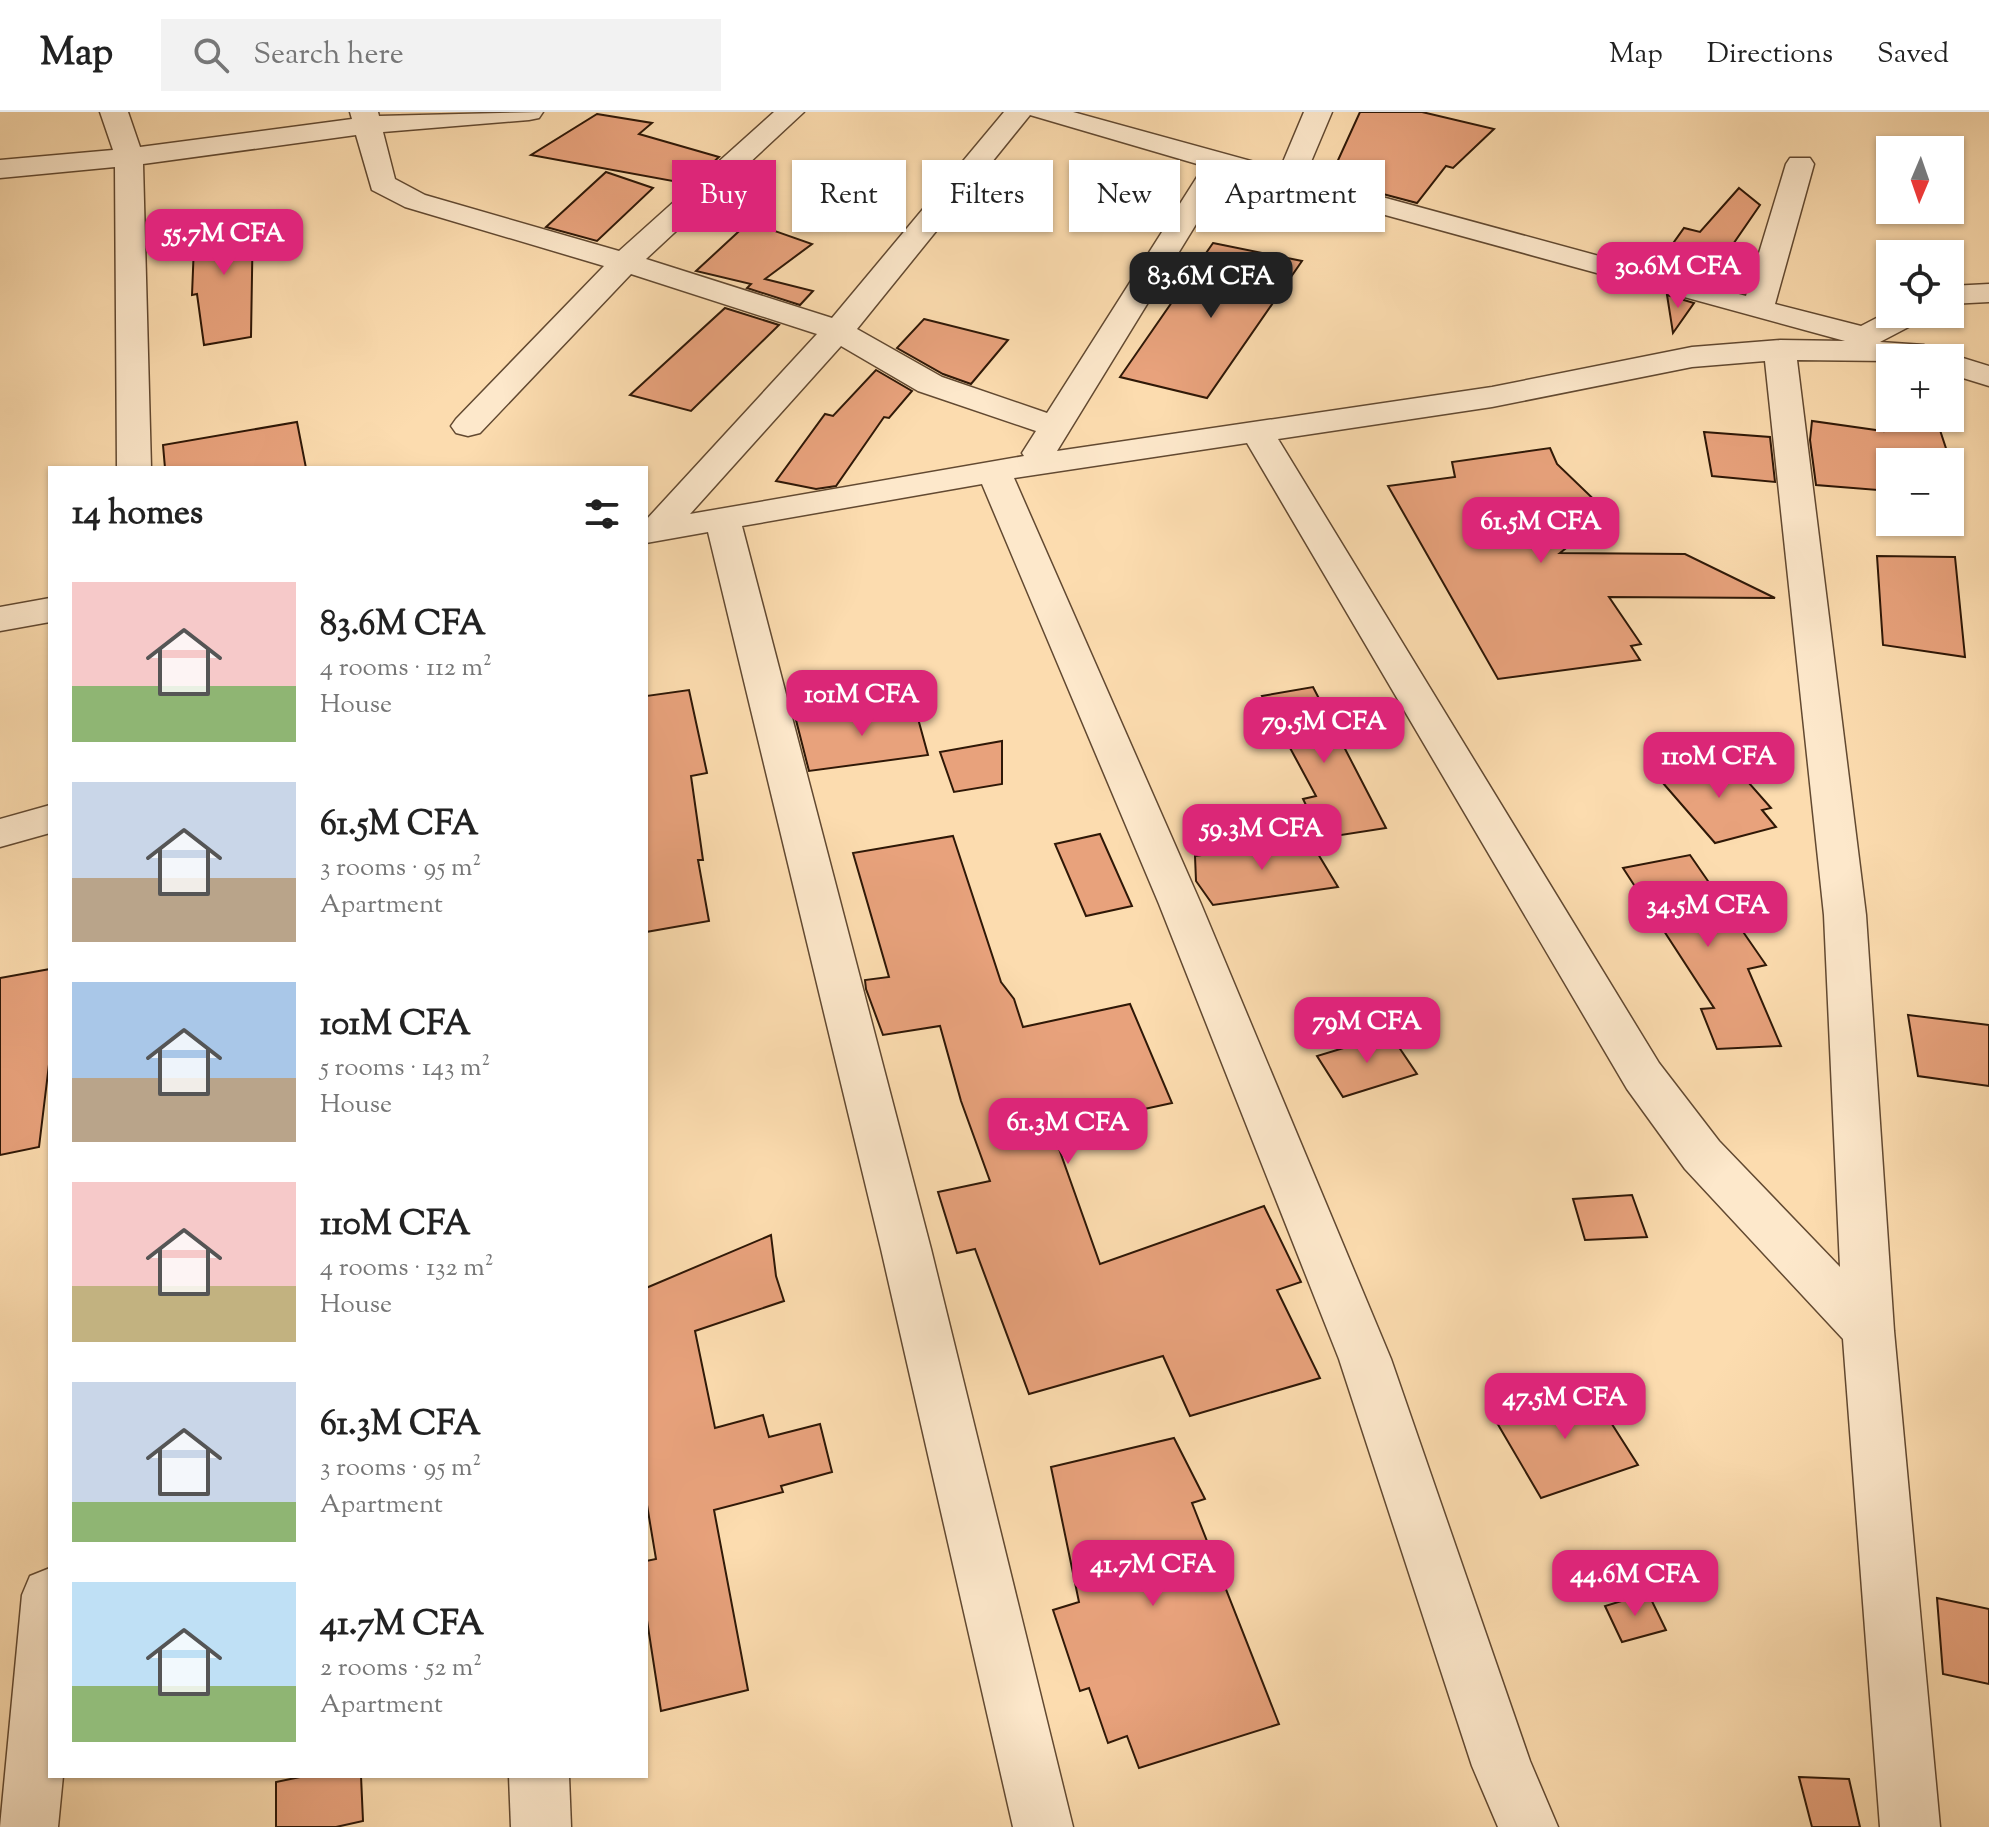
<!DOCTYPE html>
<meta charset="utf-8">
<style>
body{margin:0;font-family:"Sorts Mill Goudy",serif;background:#f2f2f2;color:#222;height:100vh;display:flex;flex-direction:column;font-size:30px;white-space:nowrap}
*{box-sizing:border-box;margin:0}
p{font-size:26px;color:#767676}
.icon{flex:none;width:44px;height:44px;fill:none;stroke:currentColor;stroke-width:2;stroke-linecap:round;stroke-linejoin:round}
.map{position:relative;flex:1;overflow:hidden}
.side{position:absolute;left:48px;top:354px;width:600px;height:1312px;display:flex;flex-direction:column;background:#fff;border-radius:0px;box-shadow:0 2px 6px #0004}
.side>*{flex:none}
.banner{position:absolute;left:672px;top:48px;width:760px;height:72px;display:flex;gap:16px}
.needle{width:52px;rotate:182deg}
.fabs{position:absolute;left:1876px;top:24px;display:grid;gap:16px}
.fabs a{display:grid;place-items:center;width:88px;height:88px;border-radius:0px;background:#fff;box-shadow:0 2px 6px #0004;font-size:40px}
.price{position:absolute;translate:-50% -68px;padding:0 18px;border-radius:16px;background:#db2777;color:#fff;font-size:26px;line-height:52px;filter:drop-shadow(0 2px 4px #0008)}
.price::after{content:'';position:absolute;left:50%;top:48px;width:24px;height:18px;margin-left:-12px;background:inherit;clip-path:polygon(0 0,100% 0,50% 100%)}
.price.on{background:#222;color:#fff}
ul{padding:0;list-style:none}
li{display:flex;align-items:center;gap:24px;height:200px;padding:0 24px}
li span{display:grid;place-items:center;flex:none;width:224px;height:160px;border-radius:0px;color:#555}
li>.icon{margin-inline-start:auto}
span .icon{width:96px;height:96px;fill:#fffc;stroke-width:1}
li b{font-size:34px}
h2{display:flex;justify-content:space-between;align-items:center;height:96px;padding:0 24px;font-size:34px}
.chip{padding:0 28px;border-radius:0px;background:#fff;box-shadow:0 2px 6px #0004;font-size:28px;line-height:72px}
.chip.on{background:#db2777;color:#fff}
header{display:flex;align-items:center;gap:48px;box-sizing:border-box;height:112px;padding:0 40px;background:#fff;border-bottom:2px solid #e0e0e0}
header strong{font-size:38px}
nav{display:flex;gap:44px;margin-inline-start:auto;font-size:28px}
.search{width:560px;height:72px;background:#f2f2f2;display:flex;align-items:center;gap:20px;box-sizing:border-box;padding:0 28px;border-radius:0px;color:#767676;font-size:30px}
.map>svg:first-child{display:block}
.building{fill:#e8a27c;stroke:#2f1807;stroke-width:2}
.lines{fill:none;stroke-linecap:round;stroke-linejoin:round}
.minor-casing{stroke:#624931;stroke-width:3}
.minor{fill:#fde8cb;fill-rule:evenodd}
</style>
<header>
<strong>Map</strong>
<div class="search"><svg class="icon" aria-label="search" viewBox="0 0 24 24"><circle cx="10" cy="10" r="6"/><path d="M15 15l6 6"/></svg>Search here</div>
<nav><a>Map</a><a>Directions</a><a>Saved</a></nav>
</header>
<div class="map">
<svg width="1989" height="1715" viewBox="0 0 1989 1715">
<rect width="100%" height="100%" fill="#fcdcaf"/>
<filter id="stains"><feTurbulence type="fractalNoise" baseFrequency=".0025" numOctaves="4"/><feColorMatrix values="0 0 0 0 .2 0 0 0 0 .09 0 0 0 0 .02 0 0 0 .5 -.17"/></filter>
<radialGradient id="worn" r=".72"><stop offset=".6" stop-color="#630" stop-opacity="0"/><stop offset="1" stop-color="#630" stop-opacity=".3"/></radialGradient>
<!-- building -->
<g class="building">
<path d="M1360,0H1422L1494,17L1453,56L1446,54L1417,91L1330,68L1338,57H1334Z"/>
<path d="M597,2L652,11L639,22L719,45L689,72L531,43Z"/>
<path d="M606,60L653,76L597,129L546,115Z"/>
<path d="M1739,76L1760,93L1707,170L1665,159L1670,154L1659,151L1684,116L1700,120Z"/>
<path d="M253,102L251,225L204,233L197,182L192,183L195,108Z"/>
<path d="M749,110L812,132L765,167L813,179L800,193L747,176L751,172L696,159Z"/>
<path d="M1213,131L1302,149L1207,286L1120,265Z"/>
<path d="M1667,183L1694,191L1673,221Z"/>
<path d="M725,196L779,213L691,299L630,283Z"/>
<path d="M924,207L1008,228L971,272L943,262L897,236Z"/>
<path d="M876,258L912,279L889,306L884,305L836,374L816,377L776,369L825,302L833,304Z"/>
<path d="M1879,306H1936L1962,385L1950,384V350H1890V379L1816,373L1810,328L1812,309L1883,319Z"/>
<path d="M297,310L306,356H165L163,333Z"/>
<path d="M1704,320L1770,325L1775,370L1712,364Z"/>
<path d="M1550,336L1557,352L1609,402L1560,441L1685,442L1775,486L1609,485L1641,532L1631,534L1640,548L1498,567L1388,374L1455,365L1452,350Z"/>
<path d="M1877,444L1955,445L1965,545L1883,533Z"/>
<path d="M1313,575L1386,716L1322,726L1303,687L1316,684L1262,584Z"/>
<path d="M689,578L707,661L691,664L703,748H698L709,809L646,820V584Z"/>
<path d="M914,592L928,643L809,659L796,608Z"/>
<path d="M1002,629V672L954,680L940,640Z"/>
<path d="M1717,647L1733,665L1742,663L1771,696L1762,698L1776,715L1715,731L1656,663Z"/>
<path d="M1100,722L1132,794L1086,804L1055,732Z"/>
<path d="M953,724L1001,870L1014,887L1023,915L1130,892L1172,991L1052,1017L1100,1152L1264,1094L1301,1170L1277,1178L1320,1266L1190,1304L1163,1244L1029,1282L975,1137L957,1141L938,1080L990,1069L961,989L940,914L883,923L866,877L865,868L889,865L853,741Z"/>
<path d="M1309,727L1338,775L1213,793L1196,769L1195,744Z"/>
<path d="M1690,743L1766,853L1748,857L1781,934L1717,937L1701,897L1714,896L1623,756Z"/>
<path d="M50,857V944L39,1035L0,1043V866Z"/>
<path d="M1908,903L1989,913V974L1918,964Z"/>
<path d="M1390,922L1417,962L1343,985L1317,944Z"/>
<path d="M1632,1083L1647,1125L1585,1128L1573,1087Z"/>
<path d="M771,1123L776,1164L784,1189L695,1219L715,1316L763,1303L769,1325L820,1312L832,1360L781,1374L783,1380L714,1398L748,1578L661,1599L646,1502V1449L656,1447L646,1387V1176Z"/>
<path d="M1587,1273L1638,1353L1541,1386L1493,1304Z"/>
<path d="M1174,1326L1205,1387L1192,1391L1279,1612L1139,1656L1127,1624L1108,1631L1089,1576L1080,1579L1053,1498L1079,1490L1051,1355Z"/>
<path d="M1648,1481L1666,1518L1622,1530L1605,1494Z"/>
<path d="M1937,1486L1989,1497V1572L1943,1562Z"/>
<path d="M305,1664H361L363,1709L336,1715H276V1670Z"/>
<path d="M1799,1665L1849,1667L1860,1715H1812Z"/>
</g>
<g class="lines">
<defs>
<g id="minor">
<path d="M100,0H128L140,35L352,7L350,0H378L379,4L543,0L539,6L529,8L383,20L395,67L425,83L619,139L774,0H804L646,147L832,206L1004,0H1073L1280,57L1304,0H1332L1305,64L1746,184L1786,52L1790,46H1810L1814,52L1775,192L1861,214L1890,199L1925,202L1920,209L1880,230L1924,233L1929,240L1925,246H1890V249L1797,248L1866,803L1894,1219L1940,1715H1880L1843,1227L1685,1057L1627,977L1247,331L1014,366L1201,792L1391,1247L1530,1649L1558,1715H1498L1472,1654L1339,1247L1159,792L982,372L742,414L931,1137L1073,1715H1013L881,1137L708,420L646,431V408L817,222L631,162L480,321L468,324L456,321L451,314L456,307L604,154L405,95L372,78L356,23L143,52L151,356H117L115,55L0,66V48L113,38ZM1030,3L1204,54L1047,301L942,265L857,217ZM1228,60L1845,229L1780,228L1692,235L1492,275L1057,339ZM841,234L918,279L1036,319L1022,341L1024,344L690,402ZM1765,249L1824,803L1840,1155L1719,1029L1659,951L1278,327L1492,295L1692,255Z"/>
<path d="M1989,172V190L1950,192V174Z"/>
<path d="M1950,242L1989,254V274L1950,262V246H1938Z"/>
<path d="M50,486V510L0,519V495Z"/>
<path d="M50,693V721L0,735V707Z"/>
<path d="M50,1456V1664H63L58,1715H0L22,1483L30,1464Z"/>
<path d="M509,1664H569L571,1715H511Z"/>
</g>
</defs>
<!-- minor casing -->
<use href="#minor" class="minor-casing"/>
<!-- minor -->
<use href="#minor" class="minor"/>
</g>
<rect width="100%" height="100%" filter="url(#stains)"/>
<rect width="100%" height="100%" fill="url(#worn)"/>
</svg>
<div class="fabs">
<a><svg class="needle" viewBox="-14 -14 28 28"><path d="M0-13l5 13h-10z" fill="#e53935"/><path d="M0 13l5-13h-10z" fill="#767676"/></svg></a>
<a><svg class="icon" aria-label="locate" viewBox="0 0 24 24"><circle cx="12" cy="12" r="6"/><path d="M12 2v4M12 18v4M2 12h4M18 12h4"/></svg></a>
<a>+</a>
<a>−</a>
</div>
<b class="price" style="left:224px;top:165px">55.7M CFA</b>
<b class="price" style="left:1678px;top:198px">30.6M CFA</b>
<b class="price on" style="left:1211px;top:208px">83.6M CFA</b>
<b class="price" style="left:1541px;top:453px">61.5M CFA</b>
<b class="price" style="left:862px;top:626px">101M CFA</b>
<b class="price" style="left:1324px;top:653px">79.5M CFA</b>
<b class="price" style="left:1719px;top:688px">110M CFA</b>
<b class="price" style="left:1262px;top:760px">59.3M CFA</b>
<b class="price" style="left:1708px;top:837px">34.5M CFA</b>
<b class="price" style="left:1367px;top:953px">79M CFA</b>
<b class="price" style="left:1068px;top:1054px">61.3M CFA</b>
<b class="price" style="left:1565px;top:1329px">47.5M CFA</b>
<b class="price" style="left:1153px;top:1496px">41.7M CFA</b>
<b class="price" style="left:1635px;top:1506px">44.6M CFA</b>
<div class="banner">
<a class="chip on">Buy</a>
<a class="chip">Rent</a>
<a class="chip">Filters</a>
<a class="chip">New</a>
<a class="chip">Apartment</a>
</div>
<section class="side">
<h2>14 homes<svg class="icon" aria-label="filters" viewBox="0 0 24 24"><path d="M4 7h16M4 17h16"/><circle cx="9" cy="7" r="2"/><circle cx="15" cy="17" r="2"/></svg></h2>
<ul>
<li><span style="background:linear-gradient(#f6c9c9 65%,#8fb573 0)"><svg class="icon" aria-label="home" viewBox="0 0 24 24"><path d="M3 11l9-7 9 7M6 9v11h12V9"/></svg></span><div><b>83.6M CFA</b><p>4 rooms · 112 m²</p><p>House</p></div></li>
<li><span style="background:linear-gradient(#c9d6e8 60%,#b9a48a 0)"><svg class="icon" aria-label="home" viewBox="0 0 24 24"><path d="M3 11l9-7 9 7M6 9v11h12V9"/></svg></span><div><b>61.5M CFA</b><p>3 rooms · 95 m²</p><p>Apartment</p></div></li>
<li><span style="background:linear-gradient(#a9c7e8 60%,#b9a48a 0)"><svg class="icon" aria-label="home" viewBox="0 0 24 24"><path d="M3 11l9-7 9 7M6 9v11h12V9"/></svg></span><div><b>101M CFA</b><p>5 rooms · 143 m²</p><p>House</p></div></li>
<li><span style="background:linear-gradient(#f6c9c9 65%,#c2b280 0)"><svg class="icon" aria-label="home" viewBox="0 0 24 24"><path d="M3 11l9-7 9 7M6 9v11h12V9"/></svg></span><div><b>110M CFA</b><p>4 rooms · 132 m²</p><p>House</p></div></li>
<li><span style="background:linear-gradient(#c9d6e8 75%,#8fb573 0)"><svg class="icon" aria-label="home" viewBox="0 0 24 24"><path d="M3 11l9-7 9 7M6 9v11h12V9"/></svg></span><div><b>61.3M CFA</b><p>3 rooms · 95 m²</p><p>Apartment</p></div></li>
<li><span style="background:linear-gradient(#bfe0f5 65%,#8fb573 0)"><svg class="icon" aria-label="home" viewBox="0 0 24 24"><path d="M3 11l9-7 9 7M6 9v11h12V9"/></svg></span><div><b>41.7M CFA</b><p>2 rooms · 52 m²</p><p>Apartment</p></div></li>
</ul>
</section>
</div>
